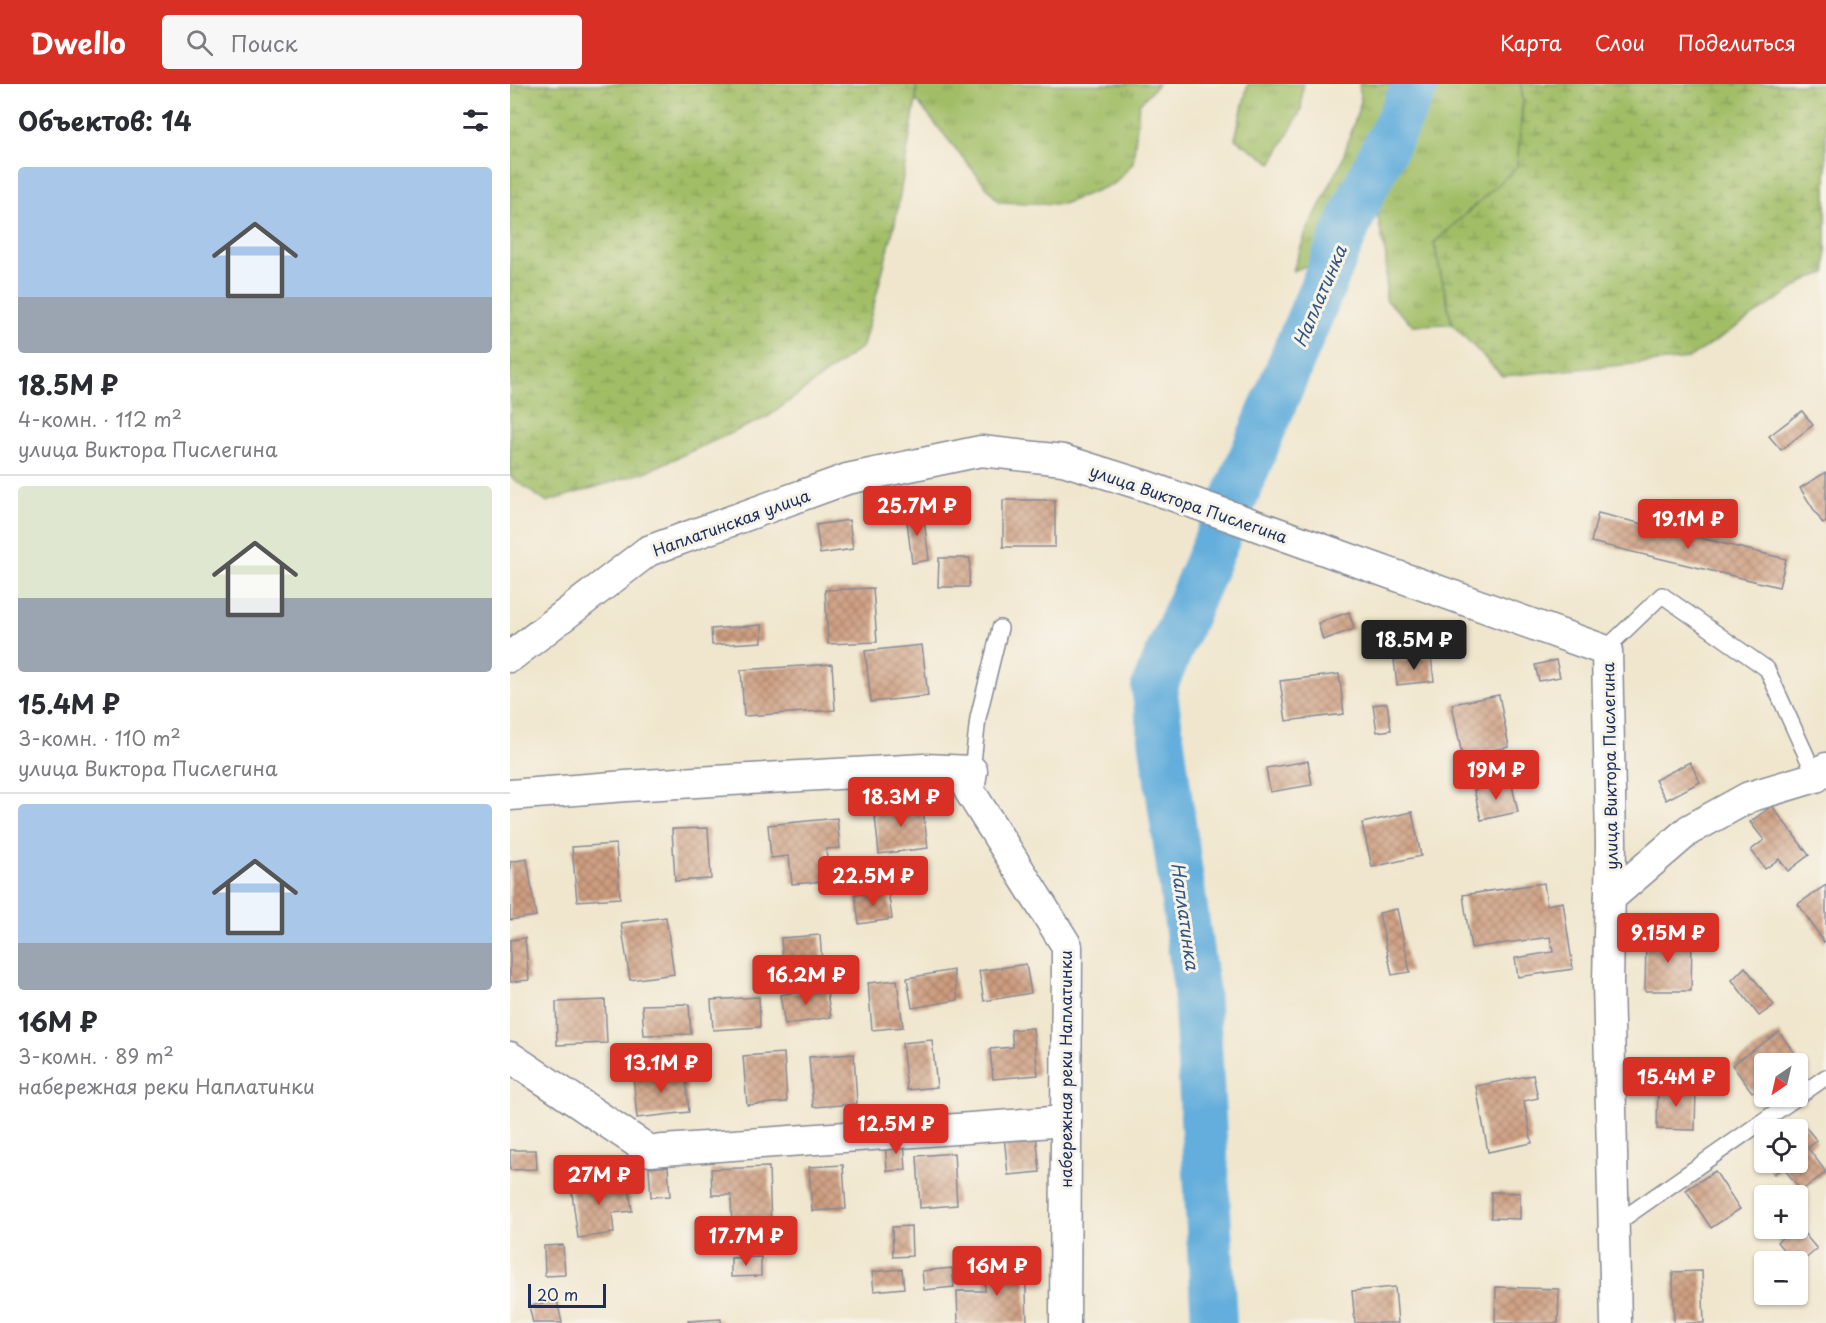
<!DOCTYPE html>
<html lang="ru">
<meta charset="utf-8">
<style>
body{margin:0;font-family:"Playpen Sans",sans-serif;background:#f7f7f7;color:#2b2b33;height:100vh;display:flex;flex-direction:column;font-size:22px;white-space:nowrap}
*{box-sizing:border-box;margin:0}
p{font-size:20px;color:#7c7c81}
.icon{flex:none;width:33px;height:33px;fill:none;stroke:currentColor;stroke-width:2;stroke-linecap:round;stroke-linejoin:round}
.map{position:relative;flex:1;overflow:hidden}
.panel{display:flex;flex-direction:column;background:#fff;width:510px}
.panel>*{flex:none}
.needle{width:39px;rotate:214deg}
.controls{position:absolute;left:1244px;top:969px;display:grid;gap:12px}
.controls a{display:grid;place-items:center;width:54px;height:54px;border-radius:6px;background:#fff;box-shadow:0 2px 4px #0004;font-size:30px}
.scale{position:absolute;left:18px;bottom:15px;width:78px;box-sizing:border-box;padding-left:6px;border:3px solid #1b2f5e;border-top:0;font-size:16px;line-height:21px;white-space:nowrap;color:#1b2f5e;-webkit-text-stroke:4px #f7f3e8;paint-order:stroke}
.price{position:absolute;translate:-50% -51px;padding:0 14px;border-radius:6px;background:#d93025;color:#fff;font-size:20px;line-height:39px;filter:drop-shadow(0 2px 3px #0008)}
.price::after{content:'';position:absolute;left:50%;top:36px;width:18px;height:14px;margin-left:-9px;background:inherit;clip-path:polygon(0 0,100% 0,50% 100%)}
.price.current{background:#222;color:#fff}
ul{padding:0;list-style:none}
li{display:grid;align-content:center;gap:12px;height:318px;padding:0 18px}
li+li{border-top:2px solid #e1e1e2}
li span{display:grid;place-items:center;height:186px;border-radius:6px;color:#555}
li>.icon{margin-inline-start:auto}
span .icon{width:108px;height:108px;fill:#fffc;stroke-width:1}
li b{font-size:26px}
h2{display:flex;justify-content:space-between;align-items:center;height:72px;padding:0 18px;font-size:26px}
header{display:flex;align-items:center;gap:36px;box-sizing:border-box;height:84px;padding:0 30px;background:#d93025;color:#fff}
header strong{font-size:28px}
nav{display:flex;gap:33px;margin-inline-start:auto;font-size:21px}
.search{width:420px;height:54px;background:#f7f7f7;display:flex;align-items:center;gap:15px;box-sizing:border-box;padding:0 21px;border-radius:6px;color:#7c7c81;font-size:22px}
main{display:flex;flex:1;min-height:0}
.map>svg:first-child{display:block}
.grass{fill:url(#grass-tufts);stroke:#5e7662;stroke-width:1.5}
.wetland{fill:url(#wetland-marsh);stroke:#5e7662;stroke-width:1.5}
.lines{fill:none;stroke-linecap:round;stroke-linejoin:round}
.river{stroke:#64aedc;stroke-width:46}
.building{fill:url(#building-cross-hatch)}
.service-casing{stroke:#868a96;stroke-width:18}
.minor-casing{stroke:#868a96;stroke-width:33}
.service{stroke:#fff;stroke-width:15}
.minor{stroke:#fff;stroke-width:30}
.labels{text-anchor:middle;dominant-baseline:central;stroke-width:6;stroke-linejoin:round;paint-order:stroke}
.street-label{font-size:16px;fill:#1b2f5e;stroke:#f7f3e8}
.water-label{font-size:18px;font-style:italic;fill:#315584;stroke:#f7f3e8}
</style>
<header>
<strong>Dwello</strong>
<div class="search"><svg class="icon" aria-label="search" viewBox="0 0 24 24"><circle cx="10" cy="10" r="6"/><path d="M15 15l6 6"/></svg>Поиск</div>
<nav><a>Карта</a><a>Слои</a><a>Поделиться</a></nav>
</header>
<main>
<section class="panel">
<h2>Объектов: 14<svg class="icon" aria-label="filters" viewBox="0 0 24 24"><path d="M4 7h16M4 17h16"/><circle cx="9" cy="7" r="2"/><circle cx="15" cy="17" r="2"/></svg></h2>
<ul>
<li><span style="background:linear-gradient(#a9c7e8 70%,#9aa5b1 0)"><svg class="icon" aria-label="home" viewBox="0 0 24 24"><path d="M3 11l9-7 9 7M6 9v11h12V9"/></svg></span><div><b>18.5M ₽</b><p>4-комн. · 112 m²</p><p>улица Виктора Пислегина</p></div></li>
<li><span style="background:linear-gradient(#dfe7d0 60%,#9aa5b1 0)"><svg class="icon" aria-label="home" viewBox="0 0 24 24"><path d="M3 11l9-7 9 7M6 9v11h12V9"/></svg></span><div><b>15.4M ₽</b><p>3-комн. · 110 m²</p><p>улица Виктора Пислегина</p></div></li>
<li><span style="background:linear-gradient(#a9c7e8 75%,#9aa5b1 0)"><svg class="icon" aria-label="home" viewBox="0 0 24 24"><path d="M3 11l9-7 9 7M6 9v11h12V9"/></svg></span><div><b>16M ₽</b><p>3-комн. · 89 m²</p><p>набережная реки Наплатинки</p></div></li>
</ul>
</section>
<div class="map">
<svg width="1316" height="1239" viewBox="0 0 1316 1239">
<defs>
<pattern id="grass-tufts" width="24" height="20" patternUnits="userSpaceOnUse" patternTransform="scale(1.5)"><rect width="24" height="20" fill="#a1be66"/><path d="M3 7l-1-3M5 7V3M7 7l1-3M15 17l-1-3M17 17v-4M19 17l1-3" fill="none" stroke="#829b57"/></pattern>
<pattern id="wetland-marsh" width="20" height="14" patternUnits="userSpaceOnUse" patternTransform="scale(1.5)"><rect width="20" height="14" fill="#a1be66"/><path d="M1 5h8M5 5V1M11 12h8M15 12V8" fill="none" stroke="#829b57"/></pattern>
<pattern id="building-cross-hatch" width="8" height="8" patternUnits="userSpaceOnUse" patternTransform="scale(1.5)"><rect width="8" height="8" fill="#ce9d7f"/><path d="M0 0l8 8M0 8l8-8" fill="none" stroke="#a6806b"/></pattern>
</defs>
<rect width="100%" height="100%" fill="#f7f3e8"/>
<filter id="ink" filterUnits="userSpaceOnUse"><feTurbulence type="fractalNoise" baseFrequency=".0167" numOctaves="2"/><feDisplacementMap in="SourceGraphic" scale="12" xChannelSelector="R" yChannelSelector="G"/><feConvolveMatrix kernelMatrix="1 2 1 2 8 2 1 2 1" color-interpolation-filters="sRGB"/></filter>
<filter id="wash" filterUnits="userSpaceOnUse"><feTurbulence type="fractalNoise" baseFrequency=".008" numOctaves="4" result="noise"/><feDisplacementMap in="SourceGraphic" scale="24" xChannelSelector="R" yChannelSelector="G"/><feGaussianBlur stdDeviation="1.35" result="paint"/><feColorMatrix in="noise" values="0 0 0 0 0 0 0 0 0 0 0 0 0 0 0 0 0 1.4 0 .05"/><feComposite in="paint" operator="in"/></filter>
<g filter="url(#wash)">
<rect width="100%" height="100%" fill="#f0e6cd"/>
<!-- grass -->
<g class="grass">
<path d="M406,0H648L629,20L623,79L605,99L553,120L489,118L406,16Z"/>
<path d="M738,0H793L791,26L762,79L725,55Z"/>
<path d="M849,0H1011L1013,18L1007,83L924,159L942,240L903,241L876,216V173L863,108L845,163L783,187L795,151L832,77L851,17Z"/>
</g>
<!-- wetland -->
<g class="wetland">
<path d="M0,0H406V16L385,139L353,262L259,332L135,388L36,418L0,392Z"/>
<path d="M1011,0H1316V189L1300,194L1178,275L992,292L942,240L924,159L1007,83L1013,18Z"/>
</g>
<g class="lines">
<!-- river -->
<g class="river">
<path d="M719,427L846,122L906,0"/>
<path d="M704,1239L686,904L644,603L713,441"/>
</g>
</g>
<g id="blocks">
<!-- building -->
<g class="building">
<path d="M1292,327L1303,341L1271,366L1259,352Z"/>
<path d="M1316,388V438L1313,440L1290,404Z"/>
<rect x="493" y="416" width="52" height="47"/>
<path d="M413,427L419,476L402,479L396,429Z"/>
<path d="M1088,429L1276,475L1269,503L1081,458Z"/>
<path d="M339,436L343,465L310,470L306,441Z"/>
<path d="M429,474H460L459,503H428Z"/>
<path d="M363,504L367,558L318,560L315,506Z"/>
<path d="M839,528L844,545L813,556L808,539Z"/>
<path d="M252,541V558L202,561L201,545Z"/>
<path d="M412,561L418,612L361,618L355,567Z"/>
<path d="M921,572L924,597L887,601L884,576Z"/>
<path d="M1046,576L1050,593L1029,597L1025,581Z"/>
<path d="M322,580L325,626L234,632L231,586Z"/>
<path d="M829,590L834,630L776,637L770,597Z"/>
<path d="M989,611L999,663L952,672L942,620Z"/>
<path d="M877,619L881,646L867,648L863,621Z"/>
<path d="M798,677L802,701L760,708L756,684Z"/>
<path d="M1180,678L1190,698L1156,716L1145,696Z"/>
<path d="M1001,697L1008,728L971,736L964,706Z"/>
<path d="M412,718L418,764L369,770L364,723Z"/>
<path d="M1262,722L1299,771L1278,787L1269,775L1255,785L1241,766L1254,756L1240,738Z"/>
<path d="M902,728L911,772L862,783L852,739Z"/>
<path d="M327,734L330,764L316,765L319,797L282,800L279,772L261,774L258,741Z"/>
<path d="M198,744L201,795L165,797L162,745Z"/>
<path d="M106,760L110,814L67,817L62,763Z"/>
<path d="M17,775L26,832L0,836V778Z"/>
<path d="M1034,799L1037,821L1053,818L1063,885L1008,893L1005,874L1043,868L1040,853L961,864L953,811Z"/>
<path d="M1316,801V857L1314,858L1288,820Z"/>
<path d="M378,806L382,835L349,840L345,811Z"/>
<path d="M887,825L900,888L882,891L869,829Z"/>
<path d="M156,833L164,890L120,896L111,839Z"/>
<path d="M310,851L313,893L274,896L271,854Z"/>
<path d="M1136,853H1182L1181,907H1135Z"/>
<path d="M15,854L19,896L0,898V856Z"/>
<path d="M516,880L521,909L474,917L469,887Z"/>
<path d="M1235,883L1264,921L1249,932L1222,896Z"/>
<path d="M443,886L448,916L402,924L397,894Z"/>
<path d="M387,896L393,943L362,946L358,899Z"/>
<path d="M316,903L321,933L275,941L270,911Z"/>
<path d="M249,913L250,943L203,946L201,916Z"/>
<path d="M95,916L97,959L47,961L46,918Z"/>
<path d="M179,920L181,950L134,951L132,921Z"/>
<path d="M523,944L528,991L483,995L480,965L503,963L501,946Z"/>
<path d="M1269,948L1288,974L1281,980H1254V999L1242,1008L1222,981Z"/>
<path d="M422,956L427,1003L397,1006L392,959Z"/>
<path d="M274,969L277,1018L237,1021L233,972Z"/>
<path d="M344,970L347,1020L303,1023L299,973Z"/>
<path d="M175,986L179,1028L127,1034L123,991Z"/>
<path d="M1023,991L1028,1014L1014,1017L1022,1059L978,1068L966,1002Z"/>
<path d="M1148,1002L1186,1003L1185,1046L1147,1045Z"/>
<path d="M1290,1036L1307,1057L1298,1064L1316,1088L1291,1107L1273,1083L1264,1090L1256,1078H1287V1046H1278Z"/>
<path d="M526,1049L530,1088L498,1091L494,1052Z"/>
<path d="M394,1056L396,1086L377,1087L375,1057Z"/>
<path d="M0,1066H26L27,1085L0,1086Z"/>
<path d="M444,1069L447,1121L410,1124L407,1072Z"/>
<path d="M333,1081L336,1125L302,1127L299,1083Z"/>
<path d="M158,1082L160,1112L141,1113L139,1084Z"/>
<path d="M259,1083L261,1146L222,1147L221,1111H202L201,1085Z"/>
<path d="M1205,1087L1230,1125L1201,1144L1176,1106Z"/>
<path d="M118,1096L122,1127L102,1129L104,1149L68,1154L61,1102Z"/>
<path d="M981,1108L1010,1109V1135L981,1134Z"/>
<path d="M1287,1141L1307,1165L1287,1182V1178H1283L1267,1158L1284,1144H1287Z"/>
<path d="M401,1142L402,1172L383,1173L382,1143Z"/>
<path d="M53,1161L55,1191L35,1192L34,1162Z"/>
<path d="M251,1173V1192L221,1193V1174Z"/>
<path d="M515,1178L517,1239H448L447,1207H475L474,1179Z"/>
<path d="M442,1184L444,1203L414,1206L412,1187Z"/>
<path d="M392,1185L394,1204L364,1207L362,1188Z"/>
<path d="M1192,1187L1194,1239H1164L1163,1188Z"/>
<path d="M885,1203L888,1239H845L842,1207Z"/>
<path d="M986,1203L1049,1205L1048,1239H985Z"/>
<path d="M47,1216L52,1239H23L19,1222Z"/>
<path d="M211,1235V1239H179L178,1237Z"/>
</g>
</g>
</g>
<g filter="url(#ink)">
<use href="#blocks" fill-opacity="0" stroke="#868a96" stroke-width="1.5"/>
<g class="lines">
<defs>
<g id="service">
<path d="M1097,567L1104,557L1152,511L1257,585L1306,693"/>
<path d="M462,687L468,634L490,544"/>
<path d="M1104,1141L1316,993"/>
</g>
<g id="minor">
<path d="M0,573L138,467L337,395L471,367L553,376L636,402L1097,567L1101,759L1098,898L1106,1239"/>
<path d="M0,711L116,702L414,685L462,687L459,706L557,862L555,1239"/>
<path d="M1100,814L1179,746L1239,713L1306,693L1316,684"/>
<path d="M0,973L140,1067L556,1037"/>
</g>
</defs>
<!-- service casing -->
<use href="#service" class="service-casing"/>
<!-- minor casing -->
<use href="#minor" class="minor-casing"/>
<!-- service -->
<use href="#service" class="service"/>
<!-- minor -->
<use href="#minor" class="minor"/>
</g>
</g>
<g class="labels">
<!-- street labels -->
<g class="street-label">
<text transform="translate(679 419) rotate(19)">улица Виктора Пислегина</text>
<text transform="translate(221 438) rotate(-20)">Наплатинская улица</text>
<text transform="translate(1099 682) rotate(-91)">улица Виктора Пислегина</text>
<text transform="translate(555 985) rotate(-90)">набережная реки Наплатинки</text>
</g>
<!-- water labels -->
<g class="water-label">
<text transform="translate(809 212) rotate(-67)">Наплатинка</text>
<text transform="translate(676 832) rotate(82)">Наплатинка</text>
</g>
</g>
</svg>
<div class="controls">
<a><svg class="needle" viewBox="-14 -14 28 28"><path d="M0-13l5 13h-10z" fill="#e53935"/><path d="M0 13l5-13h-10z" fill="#7c7c81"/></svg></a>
<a><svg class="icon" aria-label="locate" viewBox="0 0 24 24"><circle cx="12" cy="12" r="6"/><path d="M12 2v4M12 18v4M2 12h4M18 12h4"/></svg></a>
<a>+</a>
<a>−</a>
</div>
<div class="scale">20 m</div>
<b class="price" style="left:407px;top:453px">25.7M ₽</b>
<b class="price" style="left:1178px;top:466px">19.1M ₽</b>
<b class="price current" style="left:904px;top:587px">18.5M ₽</b>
<b class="price" style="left:986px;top:717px">19M ₽</b>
<b class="price" style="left:391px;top:744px">18.3M ₽</b>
<b class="price" style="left:363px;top:823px">22.5M ₽</b>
<b class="price" style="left:1158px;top:880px">9.15M ₽</b>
<b class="price" style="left:296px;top:922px">16.2M ₽</b>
<b class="price" style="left:151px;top:1010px">13.1M ₽</b>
<b class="price" style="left:1166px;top:1024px">15.4M ₽</b>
<b class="price" style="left:386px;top:1071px">12.5M ₽</b>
<b class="price" style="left:89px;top:1122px">27M ₽</b>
<b class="price" style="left:236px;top:1183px">17.7M ₽</b>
<b class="price" style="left:487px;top:1213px">16M ₽</b>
</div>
</main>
